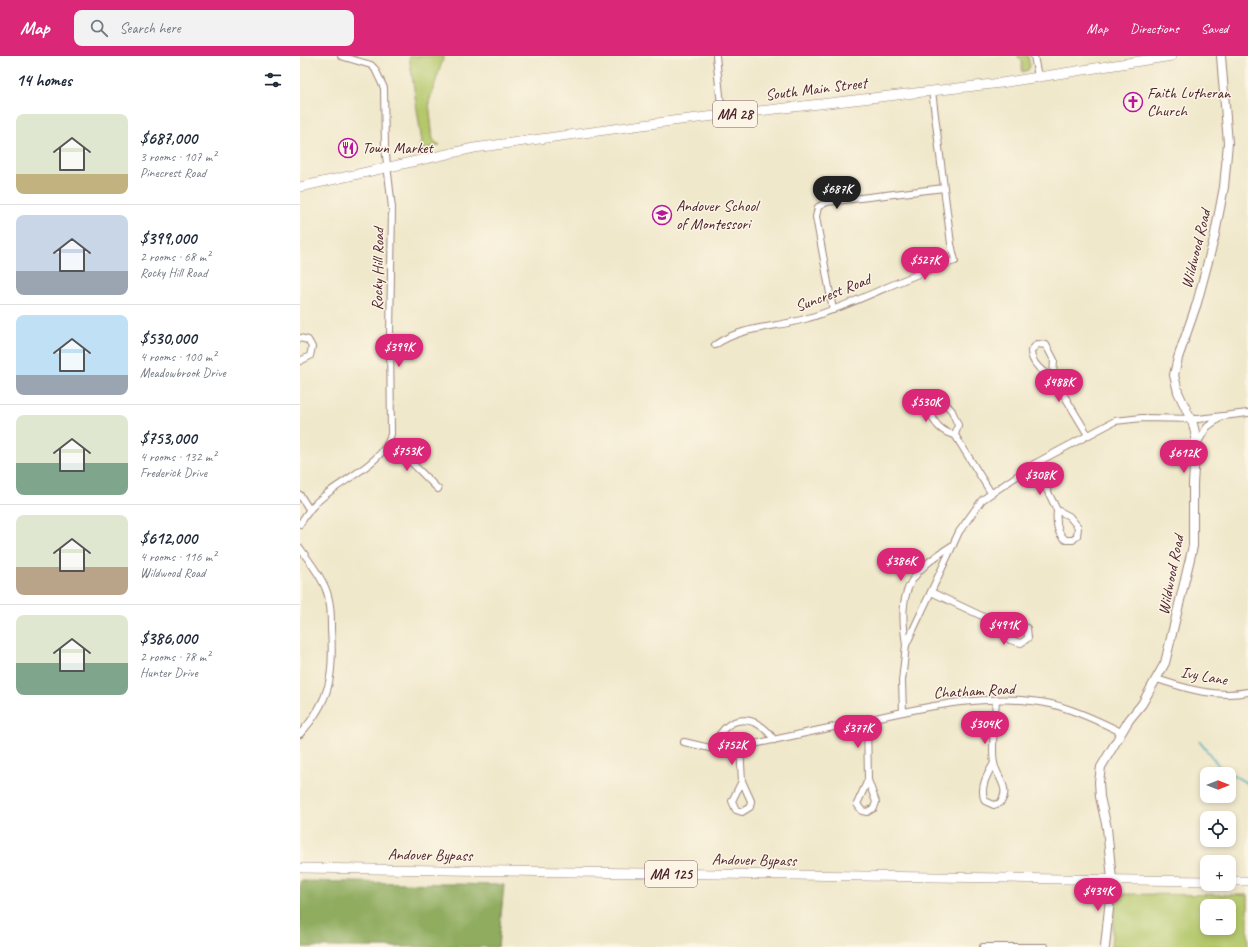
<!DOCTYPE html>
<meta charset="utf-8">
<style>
body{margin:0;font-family:Caveat,sans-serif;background:#f2f2f3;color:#1f2937;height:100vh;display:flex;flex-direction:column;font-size:15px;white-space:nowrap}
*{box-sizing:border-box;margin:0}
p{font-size:13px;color:#747a83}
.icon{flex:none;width:22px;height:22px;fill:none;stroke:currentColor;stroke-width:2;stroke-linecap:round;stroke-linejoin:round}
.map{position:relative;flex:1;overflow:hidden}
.sheet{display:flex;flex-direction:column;background:#fff;width:300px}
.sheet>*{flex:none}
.needle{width:26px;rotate:90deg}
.buttons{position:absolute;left:900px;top:711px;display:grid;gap:8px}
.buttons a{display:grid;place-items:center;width:36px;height:36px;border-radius:8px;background:#fff;box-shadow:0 2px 6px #0003;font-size:20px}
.price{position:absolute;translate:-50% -34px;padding:0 9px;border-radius:14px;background:#db2777;color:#fff;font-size:13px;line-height:26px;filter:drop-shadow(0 1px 2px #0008)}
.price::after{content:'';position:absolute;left:50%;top:24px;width:12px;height:9px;margin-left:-6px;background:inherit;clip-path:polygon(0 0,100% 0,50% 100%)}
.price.current{background:#222;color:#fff}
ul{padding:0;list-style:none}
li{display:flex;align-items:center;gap:12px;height:100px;padding:0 16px}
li+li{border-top:1px solid #e0e1e3}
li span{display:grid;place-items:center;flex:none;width:112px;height:80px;border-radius:8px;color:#555}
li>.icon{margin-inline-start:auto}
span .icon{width:48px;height:48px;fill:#fffc;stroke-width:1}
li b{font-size:17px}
h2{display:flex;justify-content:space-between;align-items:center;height:48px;padding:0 16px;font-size:17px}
header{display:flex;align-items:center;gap:24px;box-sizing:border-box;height:56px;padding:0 20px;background:#db2777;color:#fff}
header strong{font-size:19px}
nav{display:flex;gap:22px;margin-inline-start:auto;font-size:14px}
.search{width:280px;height:36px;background:#f2f2f3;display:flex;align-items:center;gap:10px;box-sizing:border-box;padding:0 14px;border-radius:8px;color:#747a83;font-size:15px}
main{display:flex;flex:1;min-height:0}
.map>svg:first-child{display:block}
.green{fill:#b4c76a;stroke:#7f734a;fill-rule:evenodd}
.forest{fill:#8fac5e;stroke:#6c6644}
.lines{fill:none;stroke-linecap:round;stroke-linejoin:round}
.stream{stroke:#3da9bd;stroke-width:1.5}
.street-casing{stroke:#9d847b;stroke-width:8}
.secondary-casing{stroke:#9d847b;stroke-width:10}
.primary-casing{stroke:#9d847b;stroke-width:10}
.street{stroke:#fff;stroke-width:6}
.secondary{stroke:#fff;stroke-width:8}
.primary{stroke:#fff;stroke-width:9}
.labels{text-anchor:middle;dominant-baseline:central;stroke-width:3;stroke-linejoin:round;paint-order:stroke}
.shield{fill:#fcf5e5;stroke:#7f5f63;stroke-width:1}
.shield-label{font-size:15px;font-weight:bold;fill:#4a1f2b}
.street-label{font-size:16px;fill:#4a1f2b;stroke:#fcf5e5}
.poi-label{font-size:16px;fill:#4a1f2b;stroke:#fcf5e5;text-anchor:start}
</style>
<header>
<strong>Map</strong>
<div class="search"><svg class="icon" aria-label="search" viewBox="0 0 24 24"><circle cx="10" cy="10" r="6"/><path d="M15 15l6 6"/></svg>Search here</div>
<nav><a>Map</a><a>Directions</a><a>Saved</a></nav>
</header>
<main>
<section class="sheet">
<h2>14 homes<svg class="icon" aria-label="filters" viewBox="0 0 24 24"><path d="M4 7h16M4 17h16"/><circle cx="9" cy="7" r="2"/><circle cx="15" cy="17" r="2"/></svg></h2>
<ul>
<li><span style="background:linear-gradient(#dfe7d0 75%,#c2b280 0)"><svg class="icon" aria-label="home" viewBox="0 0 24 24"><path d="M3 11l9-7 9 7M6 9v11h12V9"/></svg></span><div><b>$687,000</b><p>3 rooms · 107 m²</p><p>Pinecrest Road</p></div></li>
<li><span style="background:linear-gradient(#c9d6e8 70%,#9aa5b1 0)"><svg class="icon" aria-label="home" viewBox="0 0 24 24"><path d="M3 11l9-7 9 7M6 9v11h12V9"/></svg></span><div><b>$399,000</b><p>2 rooms · 68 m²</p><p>Rocky Hill Road</p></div></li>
<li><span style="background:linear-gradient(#bfe0f5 75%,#9aa5b1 0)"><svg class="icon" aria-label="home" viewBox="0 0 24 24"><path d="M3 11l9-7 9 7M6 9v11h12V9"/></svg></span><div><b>$530,000</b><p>4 rooms · 100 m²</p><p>Meadowbrook Drive</p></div></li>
<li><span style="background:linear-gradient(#dfe7d0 60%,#7fa58c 0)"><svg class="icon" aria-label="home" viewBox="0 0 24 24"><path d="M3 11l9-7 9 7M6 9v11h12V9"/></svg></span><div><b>$753,000</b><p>4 rooms · 132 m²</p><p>Frederick Drive</p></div></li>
<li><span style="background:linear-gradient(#dfe7d0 65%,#b9a48a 0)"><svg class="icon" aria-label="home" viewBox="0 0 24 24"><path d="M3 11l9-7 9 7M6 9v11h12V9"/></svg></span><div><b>$612,000</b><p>4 rooms · 116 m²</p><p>Wildwood Road</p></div></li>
<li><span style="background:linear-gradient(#dfe7d0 60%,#7fa58c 0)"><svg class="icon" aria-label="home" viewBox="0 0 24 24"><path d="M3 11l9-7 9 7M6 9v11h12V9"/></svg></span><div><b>$386,000</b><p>2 rooms · 78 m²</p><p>Hunter Drive</p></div></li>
</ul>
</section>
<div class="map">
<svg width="948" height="891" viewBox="0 0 948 891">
<rect width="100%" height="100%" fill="#fcf5e5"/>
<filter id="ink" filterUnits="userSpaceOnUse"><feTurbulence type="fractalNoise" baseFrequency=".025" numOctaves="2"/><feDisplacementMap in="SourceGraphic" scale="8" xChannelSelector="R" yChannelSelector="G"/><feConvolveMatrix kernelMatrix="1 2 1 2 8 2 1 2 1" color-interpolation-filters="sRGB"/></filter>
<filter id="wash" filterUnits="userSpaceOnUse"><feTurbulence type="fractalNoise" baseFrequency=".012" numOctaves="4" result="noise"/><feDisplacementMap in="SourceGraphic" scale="16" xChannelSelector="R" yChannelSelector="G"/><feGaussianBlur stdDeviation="0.9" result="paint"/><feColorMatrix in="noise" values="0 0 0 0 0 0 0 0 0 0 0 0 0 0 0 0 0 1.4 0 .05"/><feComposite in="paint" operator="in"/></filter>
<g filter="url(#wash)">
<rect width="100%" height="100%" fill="#f0e8cb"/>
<!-- green -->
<g class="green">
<path d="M109,0H144L129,46L133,84L140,89L118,95L122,87Z"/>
<path d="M717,0H728L730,10L728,14L722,16V5Z"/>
<path d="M816,838L948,839V891H811ZM907,850H929V872H907Z"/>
</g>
<!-- forest -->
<path class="forest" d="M0,825L204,829L198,891H0Z"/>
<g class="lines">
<!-- stream -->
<path class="stream" d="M899,685L919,710L948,728"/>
</g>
</g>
<g filter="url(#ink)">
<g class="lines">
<defs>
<g id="street">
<path d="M416,0L422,59"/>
<path d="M734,0L738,21"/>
<path d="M533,254L516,161L518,151L527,146L644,132"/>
<path d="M0,282L8,284L12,291L10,300L0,305"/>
<path d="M415,289C442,270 474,272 505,263C556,249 603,220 655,205L651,188L632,35"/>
<path d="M753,321C743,317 731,307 731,295L737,288L746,289L754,304L753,321L788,379"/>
<path d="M655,379L658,369L652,355L645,347H635L631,354C632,367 643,377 655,379L691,437"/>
<path d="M90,385L138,433"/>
<path d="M897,388L907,371L921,361"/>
<path d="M734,408L757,454L769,460L778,471L777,480L773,484H766C756,478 756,464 757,454"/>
<path d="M0,439L9,453"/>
<path d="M0,468C7,457 13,448 24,440C44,423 86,405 91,378L90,280L92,152L85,91L84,32L75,13L71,9L41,0"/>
<path d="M0,492C9,505 19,517 25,531C31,545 31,559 31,573C34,618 31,644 0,678"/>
<path d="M631,536L703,570L702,575L710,584L721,587L728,582L727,572L720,568L708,566L703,570"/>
<path d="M606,589C598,535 607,518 653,489"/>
<path d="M857,623C887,633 916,642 948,636"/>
<path d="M603,656L602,625L606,589L659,476L682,444L736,407L815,365L842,362L898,363L948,357"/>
<path d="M567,664L568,724L576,746L574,752L567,756L562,755L557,748L568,724"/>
<path d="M384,686L414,693L440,691C484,682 527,672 571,663C629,650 691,636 751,648C776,654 799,665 821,676"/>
<path d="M440,691L442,725L451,745L450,751L442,756L436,754L432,745L442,725"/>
<path d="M414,693C422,658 456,655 474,684"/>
<path d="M694,707C687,719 679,732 685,745L694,749L700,747C712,733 696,720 694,707C691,691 695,661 696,645"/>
<path d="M683,891H745"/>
</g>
<path id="secondary" d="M805,891L812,823L807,772L800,741L799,726L801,711L829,664L842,648L865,607L893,490V428L896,381L893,368L878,336L874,319L878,302L897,247L914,183L924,131L928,87L921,0"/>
<g id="primary">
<path d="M0,131L174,92L372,65L701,27L872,0"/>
<path d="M0,812L907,825"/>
<path d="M929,825H948"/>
</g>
</defs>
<!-- street casing -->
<use href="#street" class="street-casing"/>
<!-- secondary casing -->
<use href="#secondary" class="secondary-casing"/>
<!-- primary casing -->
<use href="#primary" class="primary-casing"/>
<!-- street -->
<use href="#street" class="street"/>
<!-- secondary -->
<use href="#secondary" class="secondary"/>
<!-- primary -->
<use href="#primary" class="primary"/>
</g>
</g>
<!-- icons -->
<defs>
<symbol id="church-ring" viewBox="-11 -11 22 22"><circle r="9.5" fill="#fcf5e5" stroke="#b5179e" stroke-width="1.5"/><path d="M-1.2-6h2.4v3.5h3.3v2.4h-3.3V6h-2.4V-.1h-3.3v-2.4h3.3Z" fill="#b5179e"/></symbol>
<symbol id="restaurant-ring" viewBox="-11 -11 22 22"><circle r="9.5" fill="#fcf5e5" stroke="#b5179e" stroke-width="1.5"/><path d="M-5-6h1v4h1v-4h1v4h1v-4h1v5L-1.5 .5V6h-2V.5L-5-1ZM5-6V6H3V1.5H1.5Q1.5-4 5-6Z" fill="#b5179e"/></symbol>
<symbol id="school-ring" viewBox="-11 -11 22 22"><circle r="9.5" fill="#fcf5e5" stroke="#b5179e" stroke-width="1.5"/><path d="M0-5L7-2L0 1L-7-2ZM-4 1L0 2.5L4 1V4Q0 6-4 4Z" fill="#b5179e"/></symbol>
</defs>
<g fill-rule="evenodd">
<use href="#church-ring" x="822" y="35" width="22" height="22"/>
<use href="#restaurant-ring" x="37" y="81" width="22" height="22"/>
<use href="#school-ring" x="351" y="148" width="22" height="22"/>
</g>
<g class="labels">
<!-- shield labels -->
<g class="shield">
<rect x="413" y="45" width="44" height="26" rx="3"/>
<rect x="345" y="805" width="52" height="26" rx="3"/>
</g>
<g class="shield-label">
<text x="435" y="58">MA 28</text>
<text x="371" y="818">MA 125</text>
</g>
<!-- street labels -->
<g class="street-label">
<text transform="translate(516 33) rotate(-7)">South Main Street</text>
<text transform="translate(896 193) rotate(-76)">Wildwood Road</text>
<text transform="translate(78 213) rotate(-89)">Rocky Hill Road</text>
<text transform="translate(533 237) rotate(-21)">Suncrest Road</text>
<text transform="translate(871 519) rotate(-79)">Wildwood Road</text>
<text transform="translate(904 620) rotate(10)">Ivy Lane</text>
<text transform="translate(674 635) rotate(-3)">Chatham Road</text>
<text transform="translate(130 799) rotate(1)">Andover Bypass</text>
<text transform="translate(454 804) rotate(1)">Andover Bypass</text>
</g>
<!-- poi labels -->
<g class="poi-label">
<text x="847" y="37">Faith Lutheran<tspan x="847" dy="18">Church</tspan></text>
<text x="62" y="92">Town Market</text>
<text x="376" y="150">Andover School<tspan x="376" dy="18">of Montessori</tspan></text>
</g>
</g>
</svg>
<div class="buttons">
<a><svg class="needle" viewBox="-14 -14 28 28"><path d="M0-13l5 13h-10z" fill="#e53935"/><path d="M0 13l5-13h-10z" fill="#747a83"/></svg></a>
<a><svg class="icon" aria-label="locate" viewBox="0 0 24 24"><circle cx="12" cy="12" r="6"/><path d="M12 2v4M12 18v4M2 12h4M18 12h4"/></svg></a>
<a>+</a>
<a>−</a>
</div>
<b class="price current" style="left:537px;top:154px">$687K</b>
<b class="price" style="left:625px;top:225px">$527K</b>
<b class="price" style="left:99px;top:312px">$399K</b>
<b class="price" style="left:759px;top:347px">$488K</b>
<b class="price" style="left:626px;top:367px">$530K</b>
<b class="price" style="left:107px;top:416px">$753K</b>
<b class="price" style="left:884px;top:418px">$612K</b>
<b class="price" style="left:740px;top:440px">$308K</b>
<b class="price" style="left:601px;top:526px">$386K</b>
<b class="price" style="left:704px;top:590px">$491K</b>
<b class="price" style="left:685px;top:689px">$304K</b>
<b class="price" style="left:558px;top:693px">$377K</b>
<b class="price" style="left:432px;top:710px">$752K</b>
<b class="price" style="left:798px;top:856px">$434K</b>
</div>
</main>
